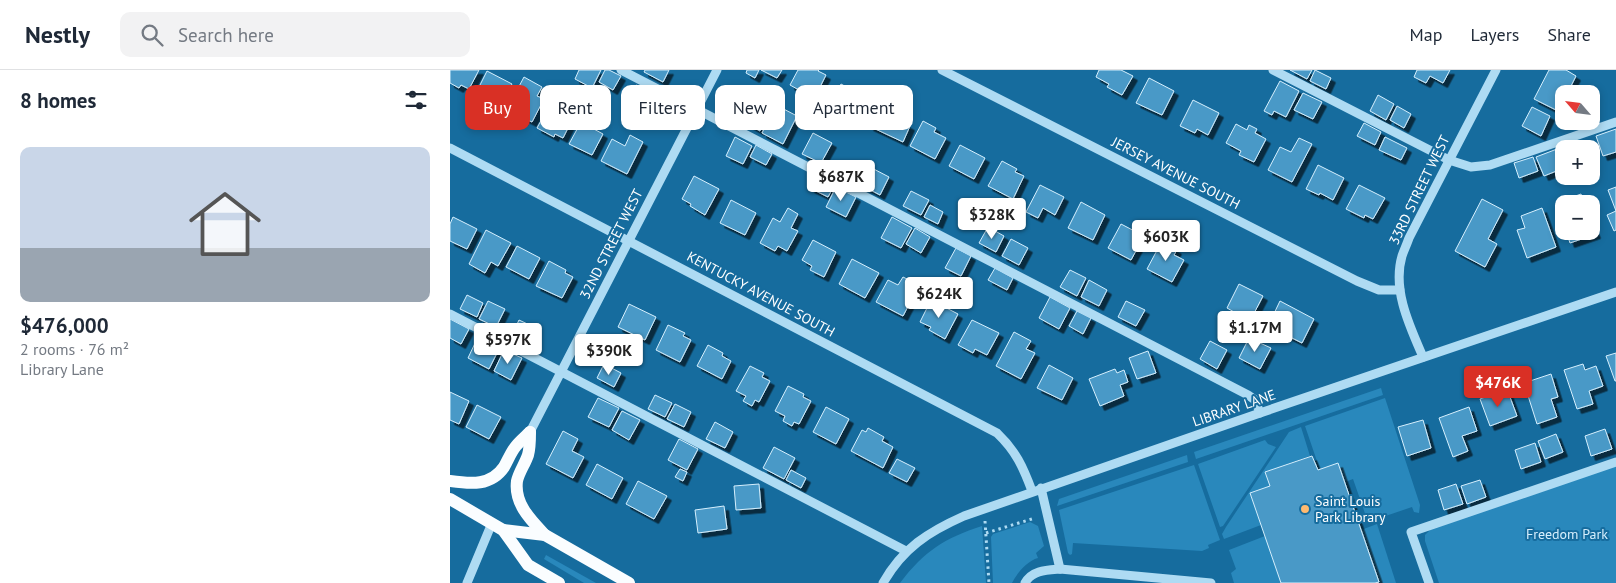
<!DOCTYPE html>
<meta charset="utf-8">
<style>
body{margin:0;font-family:"PT Sans",sans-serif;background:#f2f2f3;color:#1f2937;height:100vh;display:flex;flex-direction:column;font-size:19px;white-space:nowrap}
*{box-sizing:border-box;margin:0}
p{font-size:16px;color:#747a83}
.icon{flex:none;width:28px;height:28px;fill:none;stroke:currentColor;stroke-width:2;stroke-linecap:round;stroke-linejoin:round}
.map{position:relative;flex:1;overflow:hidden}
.details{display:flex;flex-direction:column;background:#fff;width:450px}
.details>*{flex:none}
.banner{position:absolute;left:15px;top:15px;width:475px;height:45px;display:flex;gap:10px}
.needle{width:32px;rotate:298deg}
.tools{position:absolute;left:1105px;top:15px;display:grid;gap:10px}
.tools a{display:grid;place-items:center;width:45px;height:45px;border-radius:10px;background:#fff;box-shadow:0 2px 8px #0003;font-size:25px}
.price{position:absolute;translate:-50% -42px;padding:0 11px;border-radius:5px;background:#fff;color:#222;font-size:16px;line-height:32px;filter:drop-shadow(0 1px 2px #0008)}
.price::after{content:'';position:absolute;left:50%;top:30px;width:15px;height:11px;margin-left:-8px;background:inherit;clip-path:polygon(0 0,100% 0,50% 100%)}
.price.active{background:#d93025;color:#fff}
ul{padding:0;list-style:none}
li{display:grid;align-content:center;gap:10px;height:265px;padding:0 20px}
li span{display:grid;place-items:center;height:155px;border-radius:10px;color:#555}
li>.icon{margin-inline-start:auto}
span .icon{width:90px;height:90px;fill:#fffc;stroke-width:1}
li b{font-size:21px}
h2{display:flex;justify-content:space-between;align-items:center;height:60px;padding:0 20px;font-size:21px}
.tag{padding:0 18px;border-radius:10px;background:#fff;box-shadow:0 2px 8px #0003;font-size:18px;line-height:45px}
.tag.active{background:#d93025;color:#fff}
header{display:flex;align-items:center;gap:30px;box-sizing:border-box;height:70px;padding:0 25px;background:#fff;border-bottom:1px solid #e0e1e3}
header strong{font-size:24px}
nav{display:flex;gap:28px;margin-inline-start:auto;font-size:18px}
.search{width:350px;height:45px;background:#f2f2f3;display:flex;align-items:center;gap:12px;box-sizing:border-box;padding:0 18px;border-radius:10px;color:#747a83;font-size:19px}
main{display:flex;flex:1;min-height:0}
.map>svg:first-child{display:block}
.green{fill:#2988bc}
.building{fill:#4899c7;stroke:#d6effd;filter:url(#shadow)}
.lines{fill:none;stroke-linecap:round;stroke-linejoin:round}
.path{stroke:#aedbf3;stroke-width:3;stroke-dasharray:2.5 4;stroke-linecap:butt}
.minor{stroke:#aedbf3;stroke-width:9}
.major{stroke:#fafdff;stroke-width:12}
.poi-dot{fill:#ffba70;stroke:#166c9e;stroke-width:2}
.labels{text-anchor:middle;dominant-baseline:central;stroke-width:4;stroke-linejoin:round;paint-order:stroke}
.street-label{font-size:14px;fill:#fff;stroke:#166c9e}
.poi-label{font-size:14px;fill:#fff;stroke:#166c9e;text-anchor:start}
.park-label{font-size:14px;fill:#d6effd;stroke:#166c9e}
</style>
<header>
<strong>Nestly</strong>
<div class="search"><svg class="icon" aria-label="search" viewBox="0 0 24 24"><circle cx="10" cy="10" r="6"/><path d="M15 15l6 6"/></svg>Search here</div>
<nav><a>Map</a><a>Layers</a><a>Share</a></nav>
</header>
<main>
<section class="details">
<h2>8 homes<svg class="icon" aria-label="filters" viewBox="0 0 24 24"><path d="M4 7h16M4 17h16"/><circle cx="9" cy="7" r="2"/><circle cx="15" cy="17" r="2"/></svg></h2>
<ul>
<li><span style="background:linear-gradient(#c9d6e8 65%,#9aa5b1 0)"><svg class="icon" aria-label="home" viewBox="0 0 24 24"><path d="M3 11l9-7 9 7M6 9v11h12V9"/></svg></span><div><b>$476,000</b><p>2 rooms · 76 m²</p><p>Library Lane</p></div></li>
</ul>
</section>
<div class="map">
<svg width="1166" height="513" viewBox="0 0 1166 513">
<defs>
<filter id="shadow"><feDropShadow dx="4.5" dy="4.5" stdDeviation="0" flood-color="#0009"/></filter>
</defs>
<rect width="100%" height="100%" fill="#166c9e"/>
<!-- green -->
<g class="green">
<path d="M931,318L933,325L746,389L744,382Z"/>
<path d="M935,328L970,435L969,443L964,442L962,437L918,452L903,409L895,412L888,393L870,400L855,356Z"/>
<path d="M851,357L860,386L815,402L820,416L800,423L811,455L774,469L772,464L776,457L839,362Z"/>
<path d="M815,370L818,374L826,377L773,456L770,457L748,394Z"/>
<path d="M737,385L738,392L607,436L609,429Z"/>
<path d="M744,395L770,470L758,475L759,478L752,481L623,473L622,484L620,485L618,483L609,440Z"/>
<path d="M1166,396V513H989L975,471V465L981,459Z"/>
<path d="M580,452L588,456L594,476L586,483L588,488C577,491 567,503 562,513H543L541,467L543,464Z"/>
<path d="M927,454L946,513H925L911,460Z"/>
<path d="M532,456L536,513H450C474,481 495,468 532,456Z"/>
<path d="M815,466L831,513H784L781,503L786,499L779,480Z"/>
<path d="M96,485L146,513H134L94,489Z"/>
</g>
<!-- building -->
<g class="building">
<path d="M0,0H29L19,19L11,15L9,18L0,13Z"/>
<path d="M129,0H151L142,18L125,9Z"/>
<path d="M155,0H159L171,6L163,20L149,12Z"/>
<path d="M195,0H219L213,12L194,2Z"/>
<path d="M297,0H309L305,8L296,3Z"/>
<path d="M311,0H332L327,8Z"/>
<path d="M348,0H369L368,1L376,5L362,33L346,25L349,20L340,15Z"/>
<path d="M649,0H671L683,6L672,25L657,17L659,14L646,7Z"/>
<path d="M840,0H862L857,9Z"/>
<path d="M865,0L881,8L876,19L860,11Z"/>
<path d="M967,0H1000L993,13L980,6L976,13L964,7Z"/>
<path d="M1099,0H1116L1126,6L1117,24H1114V29L1108,41L1084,29Z"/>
<path d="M37,1L62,14L50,35L44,32L42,34L25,25Z"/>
<path d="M74,7L92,17L87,26L94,29L82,52L74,48L73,51L56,41Z"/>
<path d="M699,8L724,21L712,45L686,33Z"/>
<path d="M830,11L849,21L836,47L824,41L822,45L814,41Z"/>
<path d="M391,14L402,20L404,16L419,23L406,50L379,37Z"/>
<path d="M186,15L202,23L196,36L180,27Z"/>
<path d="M853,23L872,32L863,49L844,40Z"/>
<path d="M928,25L944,34L936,50L920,41Z"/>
<path d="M301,28L321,40L310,61L289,49Z"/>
<path d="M743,30L769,43L758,65L747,59L745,63L730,56Z"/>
<path d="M432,31L456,43L452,52L460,56L453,72L419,56Z"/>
<path d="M100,34L124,46L113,68L105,64L104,67L87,58Z"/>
<path d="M326,35L347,46L333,74L312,63Z"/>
<path d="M947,36L961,44L954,58L940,50Z"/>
<path d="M1082,37L1100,46L1091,66L1072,56Z"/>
<path d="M473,51L486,58L484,62L496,68L485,89L460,76Z"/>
<path d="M131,52L153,64L142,85L119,74Z"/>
<path d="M914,53L931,62L925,75L907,66Z"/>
<path d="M786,54L797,60L799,55L807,59L805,63L816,69L804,92L789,85L791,81L776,73Z"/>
<path d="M1166,59V82L1153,86L1146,66Z"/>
<path d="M363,63L382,73L371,93L352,84Z"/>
<path d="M180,65L193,72L177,104L151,91L162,69L175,76Z"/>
<path d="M285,67L302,76L293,94L276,86Z"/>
<path d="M935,67L957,78L951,90L929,80Z"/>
<path d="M849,68L862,74L842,112L818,100L830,77L841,82Z"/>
<path d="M306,75L322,84L316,95L300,87Z"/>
<path d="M510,75L535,88L524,109L499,96Z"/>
<path d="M1107,79L1114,98L1094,106L1086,87Z"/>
<path d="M1083,87L1088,101L1069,108L1064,93Z"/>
<path d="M552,91L567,99L565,102L574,106L563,129L538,116Z"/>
<path d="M868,95L894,108L883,130L870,123L869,125L856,119Z"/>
<path d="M418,96L439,107L430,125L409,114Z"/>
<path d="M244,106L269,119L255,145L240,136L241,134L232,129Z"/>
<path d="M366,107L384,116L378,127L360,118Z"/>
<path d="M590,115L614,127L605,145L593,138L588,148L576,142Z"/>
<path d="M909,115L935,128L923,149L915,145L914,148L896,139Z"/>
<path d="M386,117L406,127L396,147L376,137Z"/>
<path d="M1166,117V141L1158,120Z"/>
<path d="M461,121L479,130L471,145L453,136Z"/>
<path d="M1131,124L1134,134H1114V155L1106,133Z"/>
<path d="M1032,129L1053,140L1038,169L1047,174L1035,197L1005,181Z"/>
<path d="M281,130L306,143L295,165L270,153Z"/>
<path d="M631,132L655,145L643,170L618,158Z"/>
<path d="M480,135L493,142L488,154L474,147Z"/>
<path d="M338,138L348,144L341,158L348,161L337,181L328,176L325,181L310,173L323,148L330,152Z"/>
<path d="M1092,138L1106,177L1077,188L1067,160L1075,158L1071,146Z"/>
<path d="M1166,141V160L1164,161L1157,145Z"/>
<path d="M3,147L27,159L17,179L0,171V154Z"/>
<path d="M442,147L462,158L451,178L431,168Z"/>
<path d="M1141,152L1146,164L1120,173L1116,161H1141Z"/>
<path d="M671,154L694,166L681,190L658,178Z"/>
<path d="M538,157L554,166L546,182L529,173Z"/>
<path d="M465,158L480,167L471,183L456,174Z"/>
<path d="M36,160L61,173L48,196L41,192L35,203L19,194Z"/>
<path d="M561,169L578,178L569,195L552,186Z"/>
<path d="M363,170L386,182L374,207L360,200L362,196L352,190Z"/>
<path d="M712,171L727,180L724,185L734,190L722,212L697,199Z"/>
<path d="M67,176L90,188L79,209L56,197Z"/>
<path d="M506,178L521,186L511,206L495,198Z"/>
<path d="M402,189L429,203L415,228L389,214Z"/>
<path d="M99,191L116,200L115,203L123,207L112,228L86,216Z"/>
<path d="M545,198L563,208L557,220L538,210Z"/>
<path d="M620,200L636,208L627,226L610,217Z"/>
<path d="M453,207L463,212L459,220L465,223L453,246L426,232L438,210L448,215Z"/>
<path d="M639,210L657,220L649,236L631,227Z"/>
<path d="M789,214L813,226L800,251L777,238Z"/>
<path d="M17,225L33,233L27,247L10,239Z"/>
<path d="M600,227L620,238L609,259L589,248Z"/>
<path d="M481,230L508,244L495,269L479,260L481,257L470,252Z"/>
<path d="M38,231L55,239L46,257L29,249Z"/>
<path d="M676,231L695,240L686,256L668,247Z"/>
<path d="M830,231L864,249L852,273L818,256Z"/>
<path d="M179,234L206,247L195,270L168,257Z"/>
<path d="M627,241L641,248L633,264L619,256Z"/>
<path d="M0,249L19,259L11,274L0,268Z"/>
<path d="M69,250L86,258L78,273L62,265Z"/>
<path d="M522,250L549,263L537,285L525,279L523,283L508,275Z"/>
<path d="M218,255L235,263L233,266L241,270L230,292L206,280Z"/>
<path d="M564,262L581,271L576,279L585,283L571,309L546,296Z"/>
<path d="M799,268L821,278L810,299L789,288Z"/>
<path d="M27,269L49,279L39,299L18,288Z"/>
<path d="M760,271L777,280L767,299L750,289Z"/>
<path d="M258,275L273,283L272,286L281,291L272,309L247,296Z"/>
<path d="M54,280L72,288L61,310L44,301Z"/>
<path d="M698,281L706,303L687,309L679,288Z"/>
<path d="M1166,283V311H1165L1156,286Z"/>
<path d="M154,294L171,303L164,317L147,308Z"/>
<path d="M1133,294L1135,300L1146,296L1153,316L1139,321L1143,334L1127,339L1114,300Z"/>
<path d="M599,295L623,308L612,330L587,318Z"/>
<path d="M300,296L314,303L312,307L320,311L309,332L305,330L302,336L293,331L296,326L286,321Z"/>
<path d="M665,299L667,303L674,300L678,312L670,315L674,326L650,336L639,309Z"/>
<path d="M1101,304L1108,327L1101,329L1107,347L1087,354L1074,313Z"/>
<path d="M338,316L354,324L353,327L361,331L349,354L344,352L342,356L333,351L335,346L325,341Z"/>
<path d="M1057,319L1067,346L1040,356L1030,329Z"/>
<path d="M0,322L19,331L9,354L0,350Z"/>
<path d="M205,325L222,333L215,347L198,339Z"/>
<path d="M148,328L169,338L159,357L138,347Z"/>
<path d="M225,334L241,342L234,357L217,349Z"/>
<path d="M27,335L51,347L39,369L16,357Z"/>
<path d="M376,337L399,349L386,374L363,362Z"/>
<path d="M1019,337L1027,361L1012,366L1018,381L1003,387L989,348Z"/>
<path d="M172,341L190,350L179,370L162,360Z"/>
<path d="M973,350L981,378L957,386L948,357Z"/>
<path d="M265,352L283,362L275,378L256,369Z"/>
<path d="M418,358L434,367L432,371L443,377L433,398L401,381L412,360L416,362Z"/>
<path d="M1155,359L1162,379L1141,386L1135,366Z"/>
<path d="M113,361L128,369L122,381L134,387L123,408L96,394Z"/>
<path d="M1106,364L1113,382L1095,389L1088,371Z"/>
<path d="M229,369L248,379L237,400L218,390Z"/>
<path d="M1085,373L1091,392L1071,399L1065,380Z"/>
<path d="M324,377L345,388L334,409L313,398Z"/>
<path d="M862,386L868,400L888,393L929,512L925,513H831L800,423L820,416L815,402Z"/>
<path d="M447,389L465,398L457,412L439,403Z"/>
<path d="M147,394L173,408L162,429L136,415Z"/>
<path d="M230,399L237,402L233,411L225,407Z"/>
<path d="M341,400L356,408L351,418L336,410Z"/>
<path d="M1030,410L1036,427L1017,434L1011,416Z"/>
<path d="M188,411L217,426L204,449L176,434Z"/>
<path d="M309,414L311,438L286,440L284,416Z"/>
<path d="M1006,414L1013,434L994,440L988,420Z"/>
<path d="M274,436L277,459L248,463L245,440Z"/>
</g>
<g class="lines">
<!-- path -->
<g class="path">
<path d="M535,451L539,513"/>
<path d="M536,463L585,448"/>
</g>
<!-- minor -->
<g class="minor">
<path d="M171,0L798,325L805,330L810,343"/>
<path d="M492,0L907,211L929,220H950"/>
<path d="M823,0L999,90L1021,97L1040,95L1166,52"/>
<path d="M0,78L547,363C566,381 573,397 582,421"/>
<path d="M0,244L456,481"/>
<path d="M973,287C960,257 942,220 952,186C954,180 957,174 959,168L1046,0"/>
<path d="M80,362L267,0"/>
<path d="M591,418L610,499"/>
<path d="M17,513L42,453"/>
<path d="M433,513C453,478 478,462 514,446L810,343L1166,222"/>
<path d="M575,513C582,500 597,500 610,499L761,513"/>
<path d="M979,513L961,462L1166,392"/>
</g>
<!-- major -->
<g class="major">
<path d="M80,362C80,369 80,378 78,385C75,394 69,402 67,411C64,434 81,450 95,465"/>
<path d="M0,411C21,414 41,416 54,397C58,390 61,382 66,376C70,371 76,366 80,362"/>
<path d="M0,429L53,460L78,495L109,513"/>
<path d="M53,460L95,465L179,513"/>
</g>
</g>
<!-- markers -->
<circle class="poi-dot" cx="855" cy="439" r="5"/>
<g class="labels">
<!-- street labels -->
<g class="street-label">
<text transform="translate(726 103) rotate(27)">JERSEY AVENUE SOUTH</text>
<text transform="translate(969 120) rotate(-64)">33RD STREET WEST</text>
<text transform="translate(161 174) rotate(-63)">32ND STREET WEST</text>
<text transform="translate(311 224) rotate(28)">KENTUCKY AVENUE SOUTH</text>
<text transform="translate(784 338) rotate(-19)">LIBRARY LANE</text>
</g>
<!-- poi labels -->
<g class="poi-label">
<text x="865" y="431">Saint Louis<tspan x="865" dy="16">Park Library</tspan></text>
</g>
<!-- park labels -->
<g class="park-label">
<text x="1117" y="464">Freedom Park</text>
</g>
</g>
</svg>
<div class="tools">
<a><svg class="needle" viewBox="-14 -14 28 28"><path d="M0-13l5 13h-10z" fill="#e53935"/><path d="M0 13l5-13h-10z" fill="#747a83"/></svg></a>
<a>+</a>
<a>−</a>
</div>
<b class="price" style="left:391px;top:132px">$687K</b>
<b class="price" style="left:542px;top:170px">$328K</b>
<b class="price" style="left:716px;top:192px">$603K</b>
<b class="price" style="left:489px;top:249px">$624K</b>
<b class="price" style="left:805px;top:283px">$1.17M</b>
<b class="price" style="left:58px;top:295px">$597K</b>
<b class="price" style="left:159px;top:306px">$390K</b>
<b class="price active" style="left:1048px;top:338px">$476K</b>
<div class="banner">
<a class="tag active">Buy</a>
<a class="tag">Rent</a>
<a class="tag">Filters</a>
<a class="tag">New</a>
<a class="tag">Apartment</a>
</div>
</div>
</main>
